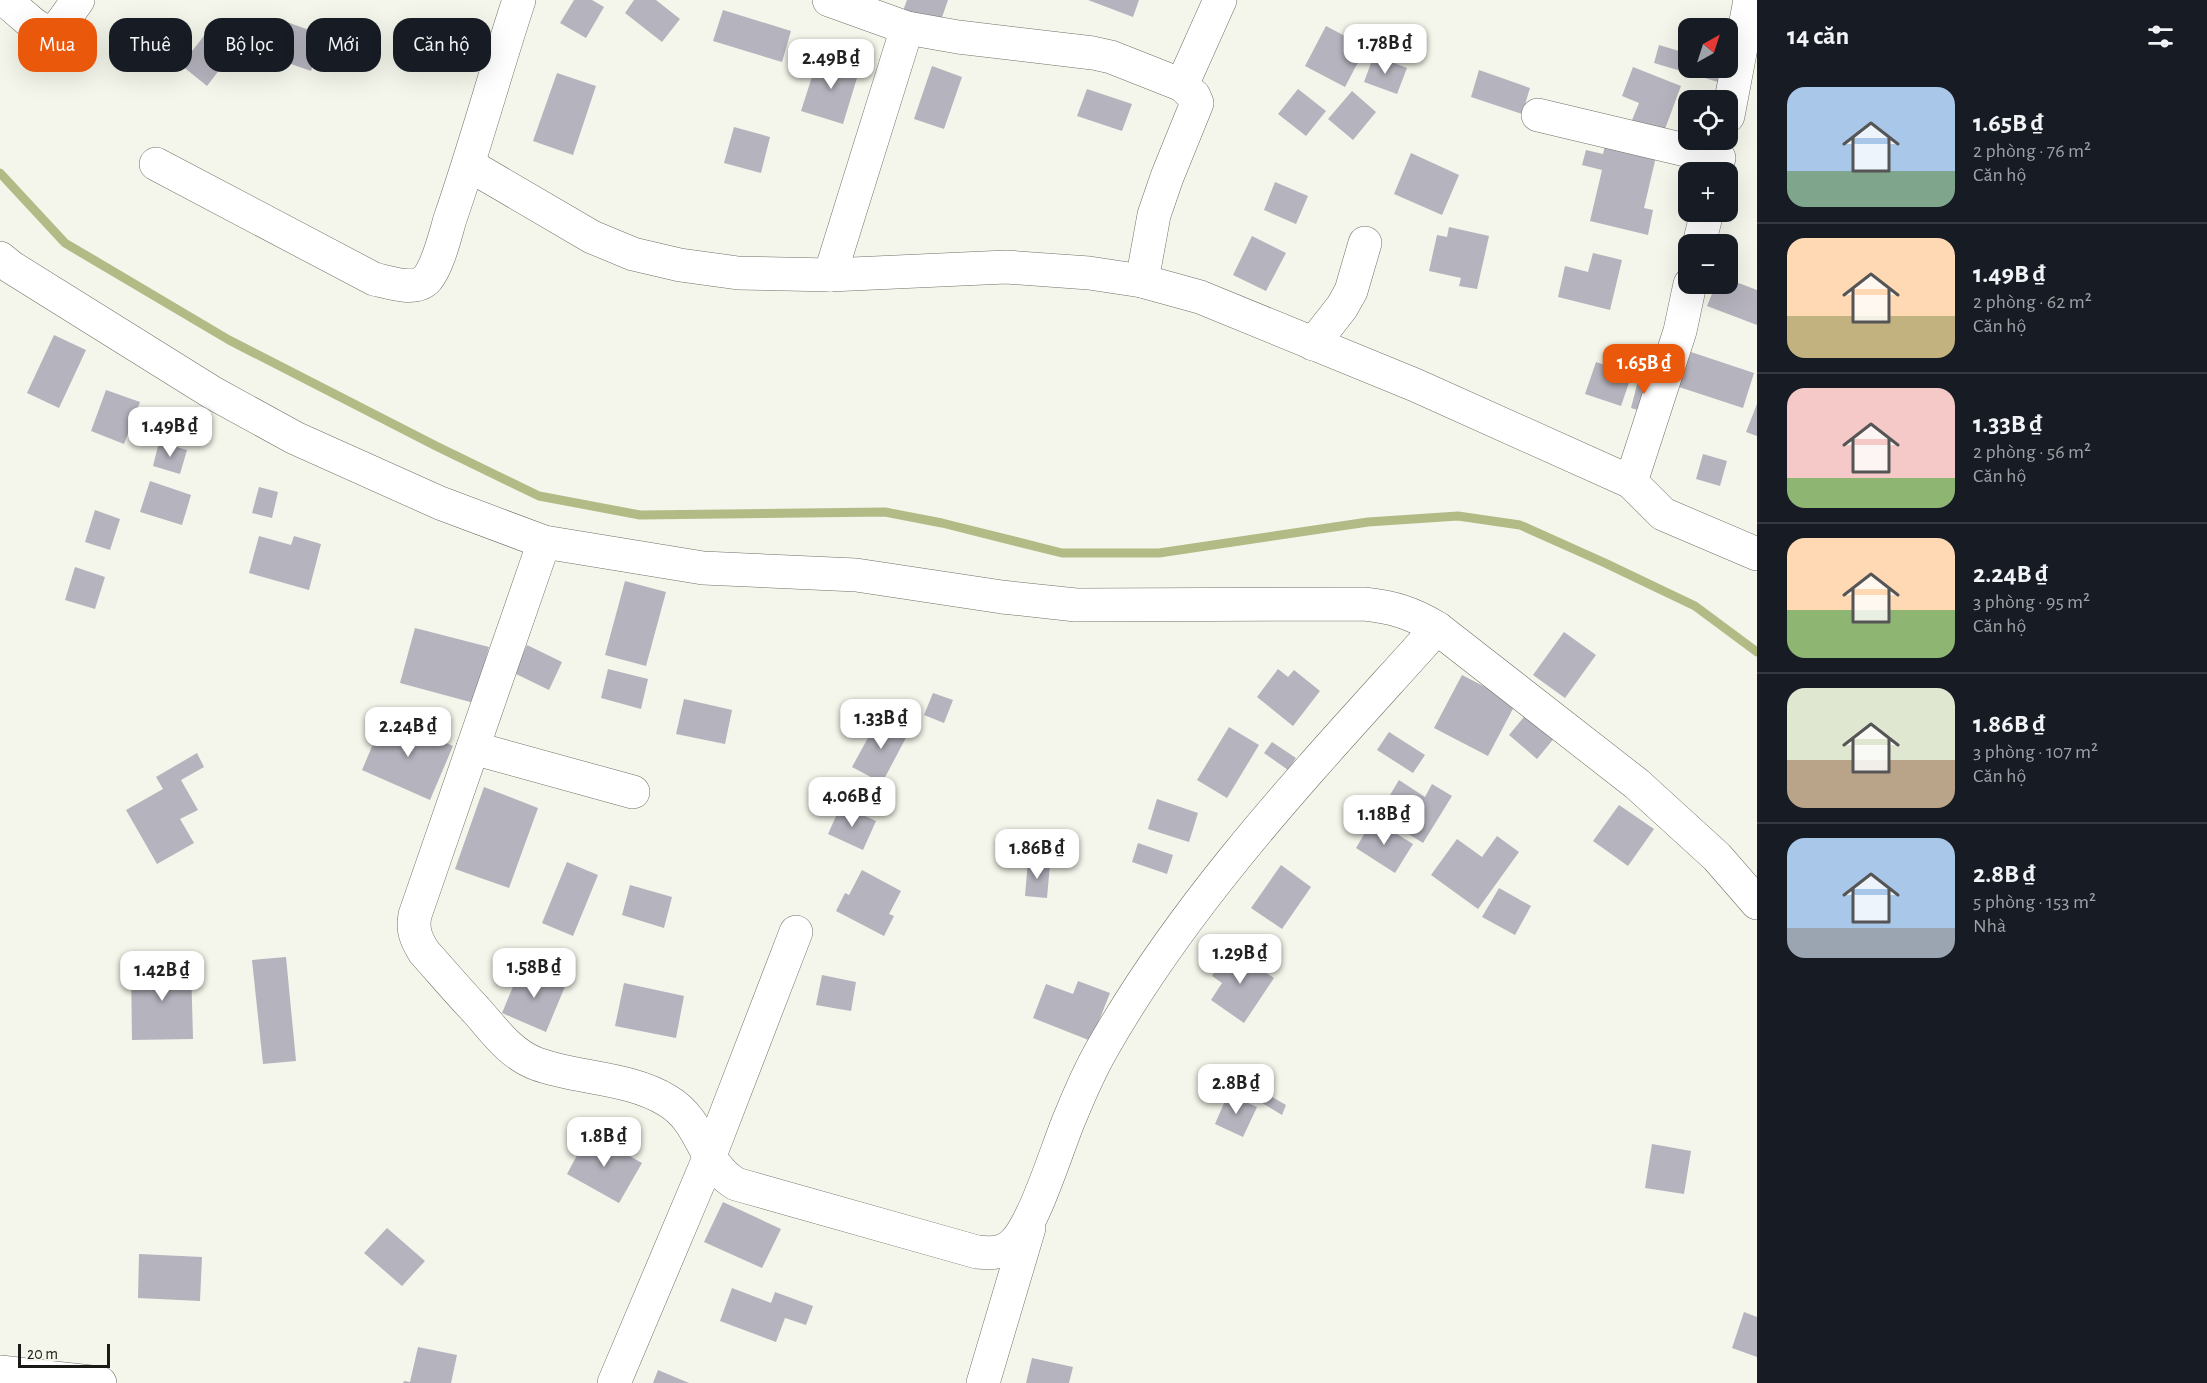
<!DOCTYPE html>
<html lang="vi">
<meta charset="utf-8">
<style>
body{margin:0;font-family:"Alegreya Sans",sans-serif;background:#20242c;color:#f1f3f6;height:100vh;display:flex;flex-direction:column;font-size:22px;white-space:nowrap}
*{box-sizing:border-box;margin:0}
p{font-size:20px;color:#9ea1a6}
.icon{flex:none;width:33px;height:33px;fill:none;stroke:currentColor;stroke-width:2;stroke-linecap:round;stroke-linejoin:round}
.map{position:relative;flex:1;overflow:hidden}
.drawer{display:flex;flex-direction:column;background:#171b24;width:450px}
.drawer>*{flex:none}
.hud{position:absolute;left:18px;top:18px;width:570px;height:54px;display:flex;gap:12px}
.needle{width:39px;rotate:39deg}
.fabs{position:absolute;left:1678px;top:18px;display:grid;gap:12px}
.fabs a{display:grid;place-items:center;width:60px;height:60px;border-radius:12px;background:#171b24;box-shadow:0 6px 24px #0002;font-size:30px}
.scale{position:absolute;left:18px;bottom:15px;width:92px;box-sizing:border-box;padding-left:6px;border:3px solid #191a16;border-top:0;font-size:16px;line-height:21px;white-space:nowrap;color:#191a16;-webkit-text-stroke:4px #f4f6eb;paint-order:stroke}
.price{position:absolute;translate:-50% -51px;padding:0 14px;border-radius:12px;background:#fff;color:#222;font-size:20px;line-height:39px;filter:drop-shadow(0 2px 3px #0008)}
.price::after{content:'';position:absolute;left:50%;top:36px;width:18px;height:14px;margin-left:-9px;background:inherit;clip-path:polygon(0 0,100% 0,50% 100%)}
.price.selected{background:#ea580c;color:#fff}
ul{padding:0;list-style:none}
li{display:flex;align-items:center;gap:18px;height:150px;padding:0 30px}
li+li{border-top:2px solid #363941}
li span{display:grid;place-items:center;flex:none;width:168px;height:120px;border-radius:18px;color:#555}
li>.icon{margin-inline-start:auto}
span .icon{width:72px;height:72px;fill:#fffc;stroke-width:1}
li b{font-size:26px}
h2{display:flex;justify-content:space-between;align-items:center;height:72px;padding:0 30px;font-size:26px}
.chip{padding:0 21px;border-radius:18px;background:#171b24;box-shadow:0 6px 24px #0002;font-size:21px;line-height:54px}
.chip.selected{background:#ea580c;color:#fff}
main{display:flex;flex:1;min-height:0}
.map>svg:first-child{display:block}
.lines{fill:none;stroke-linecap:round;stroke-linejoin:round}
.stream{stroke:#b2bb86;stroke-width:9}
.building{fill:#b5b3bd}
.minor-casing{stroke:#6f7167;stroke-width:34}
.minor{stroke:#fff;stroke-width:33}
</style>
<main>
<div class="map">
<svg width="1757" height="1383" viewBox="0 0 1757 1383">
<rect width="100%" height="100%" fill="#f4f6eb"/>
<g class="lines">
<!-- stream -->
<path class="stream" d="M0,173L65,243L229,340L436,446L539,496L640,515L885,512L942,523L1062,553H1159L1368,522L1458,516L1520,525L1605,563L1695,606L1757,652"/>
</g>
<!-- building -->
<g class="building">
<path d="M574,0H592L604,7L586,38L560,23Z"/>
<path d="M634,0H656L680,19L662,42L625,13Z"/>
<path d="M907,0H948L940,23L903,11Z"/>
<path d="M1088,0H1139L1133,17Z"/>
<path d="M723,10L791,31L782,62L713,41Z"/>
<path d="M284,21L323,35L311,71L271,57Z"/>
<path d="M1326,26L1366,47L1345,87L1305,66Z"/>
<path d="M211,27L236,48L207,86L181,65Z"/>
<path d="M1659,45L1689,54V68H1722L1718,82L1654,63Z"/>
<path d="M819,55L860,68L843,124L801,111Z"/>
<path d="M1374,55L1407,68L1397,94L1364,82Z"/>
<path d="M932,66L962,77L944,129L914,119Z"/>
<path d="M1633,67L1681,86L1662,137L1630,125L1639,103L1622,96Z"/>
<path d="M1479,70L1530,88L1522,114L1471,97Z"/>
<path d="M557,73L596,86L573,155L533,141Z"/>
<path d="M1087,89L1132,104L1122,131L1077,116Z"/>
<path d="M1298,89L1326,111L1306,136L1278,114Z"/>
<path d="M1352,91L1376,112L1353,140L1328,119Z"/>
<path d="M734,127L770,137L761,173L724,163Z"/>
<path d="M1607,136L1658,148L1644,208L1653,210L1648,235L1590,221L1602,170L1582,165L1586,150L1603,154Z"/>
<path d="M1411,153L1459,175L1442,215L1394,194Z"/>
<path d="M1275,182L1308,196L1296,224L1264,210Z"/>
<path d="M1449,227L1489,236L1477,289L1459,286L1461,278L1429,271L1437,235L1447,237Z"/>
<path d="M1252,236L1286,253L1266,291L1233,275Z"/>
<path d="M1593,253L1622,260L1610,310L1558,297L1565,266L1588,272Z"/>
<path d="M1728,279L1757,290V325L1707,306L1716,284H1728Z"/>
<path d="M54,335L86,350L59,408L27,393Z"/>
<path d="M1691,352L1754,373L1743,408L1679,387Z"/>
<path d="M1596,362L1632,374L1621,406L1585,394Z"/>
<path d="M1639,377L1656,382L1648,413L1631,408Z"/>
<path d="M106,390L140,402L124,444L91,431Z"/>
<path d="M1757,404V436L1746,432Z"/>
<path d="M159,442L187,450L180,474L153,466Z"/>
<path d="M1703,454L1727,461L1720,486L1696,479Z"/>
<path d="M150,481L191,495L182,525L140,512Z"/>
<path d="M259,487L278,492L272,518L252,513Z"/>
<path d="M95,510L120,519L110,550L85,542Z"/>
<path d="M259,536L291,545L294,536L321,544L309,590L249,573Z"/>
<path d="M75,567L105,577L95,609L65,600Z"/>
<path d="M625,581L666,592L646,666L605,655Z"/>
<path d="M415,628L489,647L474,703L400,683Z"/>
<path d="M1564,632L1596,655L1565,698L1533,675Z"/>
<path d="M527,645L562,662L549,690L514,673Z"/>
<path d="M608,669L648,679L641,709L601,698Z"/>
<path d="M1278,669L1288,677L1294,670L1320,691L1293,726L1257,697Z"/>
<path d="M1462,675L1516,703L1488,756L1434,728Z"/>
<path d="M933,693L953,700L944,723L924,715Z"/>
<path d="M684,699L732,710L725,744L676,734Z"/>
<path d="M1528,712L1556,736L1537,759L1509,735Z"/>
<path d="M385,716L453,746L430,800L362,770Z"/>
<path d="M880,716L909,732L882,783L852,767Z"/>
<path d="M1229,727L1259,745L1227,798L1197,780Z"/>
<path d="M1389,732L1425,755L1413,773L1377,750Z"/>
<path d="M1272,742L1296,758L1288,770L1264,753Z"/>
<path d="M197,753L204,767L181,780L198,810L180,819L194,843L157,864L126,810L163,789L156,777Z"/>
<path d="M1399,780L1425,797L1432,784L1452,796L1423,843L1378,815Z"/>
<path d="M484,787L538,808L509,888L455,869Z"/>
<path d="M1157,799L1198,813L1189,842L1148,829Z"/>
<path d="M841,805L876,821L863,850L828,834Z"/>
<path d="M1619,805L1654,829L1628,866L1593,841Z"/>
<path d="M1373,819L1413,844L1395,873L1356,848Z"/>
<path d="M1497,836L1519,852L1478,909L1431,875L1457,839L1482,857Z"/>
<path d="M1138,843L1173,855L1167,874L1132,862Z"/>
<path d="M1028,861L1050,864L1047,898L1025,896Z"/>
<path d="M567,862L598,875L573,936L542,923Z"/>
<path d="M1281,865L1311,887L1282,929L1251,908Z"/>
<path d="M862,870L901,891L889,914L894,916L884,936L836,911L845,893L849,895Z"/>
<path d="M630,885L672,897L664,928L622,915Z"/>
<path d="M1499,888L1531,906L1515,935L1482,917Z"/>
<path d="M1230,948L1274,978L1244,1023L1211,1000L1222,983L1212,976Z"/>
<path d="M286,957L296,1061L263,1064L252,960Z"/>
<path d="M131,965H191L193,1039L132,1040Z"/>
<path d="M522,965L566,984L546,1032L502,1013Z"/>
<path d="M822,975L856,982L851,1011L816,1005Z"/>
<path d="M1078,981L1110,993L1091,1041L1033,1018L1046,984L1073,994Z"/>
<path d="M624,983L684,996L676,1038L615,1026Z"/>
<path d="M1262,1091L1286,1105L1282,1115L1257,1100Z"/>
<path d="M1228,1094L1257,1107L1243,1137L1215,1124Z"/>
<path d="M589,1133L642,1163L619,1203L567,1174Z"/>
<path d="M1652,1144L1691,1151L1684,1194L1645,1188Z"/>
<path d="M723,1202L781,1229L762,1268L704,1242Z"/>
<path d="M387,1228L425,1261L402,1286L364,1253Z"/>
<path d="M139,1254L202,1257L200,1301L138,1298Z"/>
<path d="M732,1288L771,1303L775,1292L813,1306L806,1325L785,1318L776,1342L720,1321Z"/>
<path d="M1744,1312L1757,1317V1357L1732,1348Z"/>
<path d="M418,1347L457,1355L451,1383H403L404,1381L410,1382Z"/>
<path d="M1032,1358L1073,1367L1069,1383H1026Z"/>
<path d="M658,1370L689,1383H653Z"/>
</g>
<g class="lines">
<defs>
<g id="minor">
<path d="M5,0L33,24L49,34L55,32L78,0"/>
<path d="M829,0L907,28L958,37L1093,53L1111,57L1182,85L1194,96L1197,103L1167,177L1154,215L1142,281"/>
<path d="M1182,85L1220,0"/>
<path d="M1538,115L1719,158"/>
<path d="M1728,116L1750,0"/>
<path d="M156,164L374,279C388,282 415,292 427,279C438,266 445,236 450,219C475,147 495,73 519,0"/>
<path d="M469,165L592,237L633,254L680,265L738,273L830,275L1006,267L1089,273L1142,281L1200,297L1415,385L1631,482"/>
<path d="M1699,244L1707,212"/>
<path d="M0,258L11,267L213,393L295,438L440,503L544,542L703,568L856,575L1002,597L1076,605L1364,604C1393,607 1412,613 1437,628L1637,784L1717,857L1757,903"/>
<path d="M830,275L907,28"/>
<path d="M1690,284L1680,331L1631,482L1663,514L1757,554"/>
<path d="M1313,344L1342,307L1351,291L1365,243"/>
<path d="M544,542L415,915C412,930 416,939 424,952C441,971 458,991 476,1010C494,1030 510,1054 537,1064C579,1079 629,1077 668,1101C704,1123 701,1163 736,1184L977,1252C989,1253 1001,1254 1011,1246C1034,1228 1058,1144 1071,1115C1080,1093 1090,1070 1102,1049C1191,892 1317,762 1437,628"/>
<path d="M473,748L633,792"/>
<path d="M0,1372L100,1383"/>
<path d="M614,1383L709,1158L796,932"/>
<path d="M983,1383L1029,1228"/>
</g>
</defs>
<!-- minor casing -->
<use href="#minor" class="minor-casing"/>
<!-- minor -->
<use href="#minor" class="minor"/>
</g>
</svg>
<div class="fabs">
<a><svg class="needle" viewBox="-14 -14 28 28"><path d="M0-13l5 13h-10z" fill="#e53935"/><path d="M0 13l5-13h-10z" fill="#9ea1a6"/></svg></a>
<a><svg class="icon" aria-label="locate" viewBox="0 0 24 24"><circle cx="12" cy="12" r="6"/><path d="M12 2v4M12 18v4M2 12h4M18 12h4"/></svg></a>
<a>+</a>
<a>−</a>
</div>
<div class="scale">20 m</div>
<b class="price" style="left:1385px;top:75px">1.78B ₫</b>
<b class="price" style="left:831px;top:90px">2.49B ₫</b>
<b class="price selected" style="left:1644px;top:395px">1.65B ₫</b>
<b class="price" style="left:170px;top:458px">1.49B ₫</b>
<b class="price" style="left:881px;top:750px">1.33B ₫</b>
<b class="price" style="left:408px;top:758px">2.24B ₫</b>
<b class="price" style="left:852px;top:828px">4.06B ₫</b>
<b class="price" style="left:1384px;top:846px">1.18B ₫</b>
<b class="price" style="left:1037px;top:880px">1.86B ₫</b>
<b class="price" style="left:1240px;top:985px">1.29B ₫</b>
<b class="price" style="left:534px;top:999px">1.58B ₫</b>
<b class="price" style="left:162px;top:1002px">1.42B ₫</b>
<b class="price" style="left:1236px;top:1115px">2.8B ₫</b>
<b class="price" style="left:604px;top:1168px">1.8B ₫</b>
<div class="hud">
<a class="chip selected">Mua</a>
<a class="chip">Thuê</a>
<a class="chip">Bộ lọc</a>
<a class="chip">Mới</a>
<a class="chip">Căn hộ</a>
</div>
</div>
<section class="drawer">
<h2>14 căn<svg class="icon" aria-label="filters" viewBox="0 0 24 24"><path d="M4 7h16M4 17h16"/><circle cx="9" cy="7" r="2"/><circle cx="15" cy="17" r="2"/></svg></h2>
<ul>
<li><span style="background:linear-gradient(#a9c7e8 70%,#7fa58c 0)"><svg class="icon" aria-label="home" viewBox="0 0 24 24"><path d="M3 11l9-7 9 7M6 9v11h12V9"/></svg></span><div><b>1.65B ₫</b><p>2 phòng · 76 m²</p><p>Căn hộ</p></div></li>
<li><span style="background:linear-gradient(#ffd9b3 65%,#c2b280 0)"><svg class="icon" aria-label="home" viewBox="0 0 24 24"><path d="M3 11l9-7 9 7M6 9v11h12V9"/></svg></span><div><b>1.49B ₫</b><p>2 phòng · 62 m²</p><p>Căn hộ</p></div></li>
<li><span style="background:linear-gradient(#f6c9c9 75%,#8fb573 0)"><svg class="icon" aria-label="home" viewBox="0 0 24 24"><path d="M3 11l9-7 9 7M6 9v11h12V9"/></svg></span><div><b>1.33B ₫</b><p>2 phòng · 56 m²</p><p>Căn hộ</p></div></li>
<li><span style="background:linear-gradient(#ffd9b3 60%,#8fb573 0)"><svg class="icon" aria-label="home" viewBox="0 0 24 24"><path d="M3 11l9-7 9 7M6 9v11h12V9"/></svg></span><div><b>2.24B ₫</b><p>3 phòng · 95 m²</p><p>Căn hộ</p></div></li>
<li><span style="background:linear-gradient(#dfe7d0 60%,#b9a48a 0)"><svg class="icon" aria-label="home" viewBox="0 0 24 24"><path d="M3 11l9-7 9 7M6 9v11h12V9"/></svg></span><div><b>1.86B ₫</b><p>3 phòng · 107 m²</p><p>Căn hộ</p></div></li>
<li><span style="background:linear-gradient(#a9c7e8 75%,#9aa5b1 0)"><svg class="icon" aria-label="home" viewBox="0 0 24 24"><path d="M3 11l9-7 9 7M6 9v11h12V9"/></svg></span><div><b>2.8B ₫</b><p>5 phòng · 153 m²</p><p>Nhà</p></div></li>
</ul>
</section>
</main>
